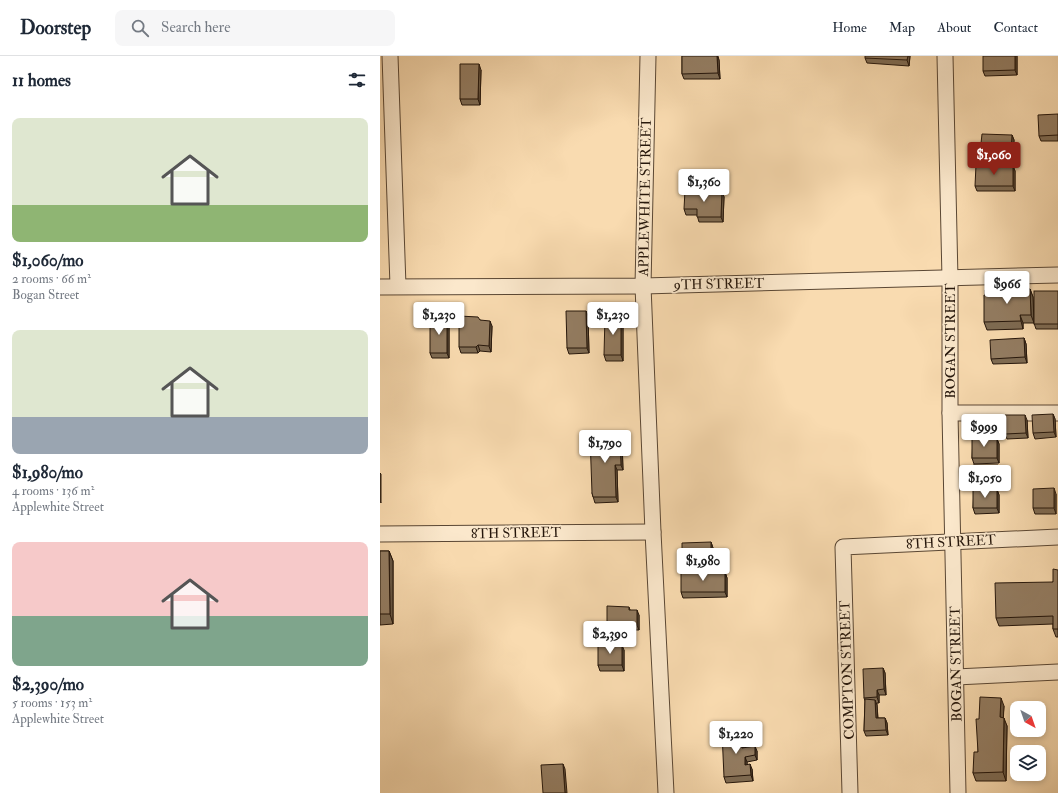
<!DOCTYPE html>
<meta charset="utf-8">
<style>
body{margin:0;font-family:"IM FELL Double Pica",serif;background:#f6f6f7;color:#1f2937;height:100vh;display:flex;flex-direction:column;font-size:15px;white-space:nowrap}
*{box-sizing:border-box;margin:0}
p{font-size:13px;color:#747a83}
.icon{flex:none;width:22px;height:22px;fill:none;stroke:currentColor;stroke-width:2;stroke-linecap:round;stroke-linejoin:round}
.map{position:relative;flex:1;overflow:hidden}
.drawer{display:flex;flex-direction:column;background:#fff;width:380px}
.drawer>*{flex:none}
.needle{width:26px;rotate:140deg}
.buttons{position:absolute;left:630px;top:645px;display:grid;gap:8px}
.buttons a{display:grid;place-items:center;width:36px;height:36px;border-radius:8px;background:#fff;box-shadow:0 2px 6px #0003;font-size:20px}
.price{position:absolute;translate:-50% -34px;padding:0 9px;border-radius:4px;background:#fff;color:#222;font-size:13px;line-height:26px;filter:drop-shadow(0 1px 2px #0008)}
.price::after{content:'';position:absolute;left:50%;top:24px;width:12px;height:9px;margin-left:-6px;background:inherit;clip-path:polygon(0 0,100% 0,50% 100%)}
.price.selected{background:#8f2418;color:#fff}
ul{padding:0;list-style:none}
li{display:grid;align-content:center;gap:8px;height:212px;padding:0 12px}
li span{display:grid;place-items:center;height:124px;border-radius:8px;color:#555}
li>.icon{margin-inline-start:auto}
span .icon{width:72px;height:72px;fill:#fffc;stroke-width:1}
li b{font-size:17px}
h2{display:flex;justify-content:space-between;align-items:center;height:48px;padding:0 12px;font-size:17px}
header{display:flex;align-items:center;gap:24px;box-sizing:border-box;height:56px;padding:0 20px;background:#fff;border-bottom:1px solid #e0e1e3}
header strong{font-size:19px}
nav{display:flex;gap:22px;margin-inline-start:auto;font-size:14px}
.search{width:280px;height:36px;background:#f6f6f7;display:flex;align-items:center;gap:10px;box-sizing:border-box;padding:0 14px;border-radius:8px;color:#747a83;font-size:15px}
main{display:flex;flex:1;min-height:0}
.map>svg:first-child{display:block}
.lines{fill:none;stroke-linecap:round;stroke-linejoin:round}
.street-casing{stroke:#5a4734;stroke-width:17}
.street{stroke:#fbe8cc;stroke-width:15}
.wall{fill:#7e6b53;stroke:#25160b}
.shaded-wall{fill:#675744;stroke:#25160b}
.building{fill:#937c61;stroke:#25160b}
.labels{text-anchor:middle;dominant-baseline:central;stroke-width:3.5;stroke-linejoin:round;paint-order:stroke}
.street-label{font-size:14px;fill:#25160b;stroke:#fbe8cc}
</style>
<header>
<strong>Doorstep</strong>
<div class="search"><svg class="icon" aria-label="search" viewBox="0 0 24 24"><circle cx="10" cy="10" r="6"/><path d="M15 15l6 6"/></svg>Search here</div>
<nav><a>Home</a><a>Map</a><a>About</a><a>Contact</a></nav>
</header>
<main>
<section class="drawer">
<h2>11 homes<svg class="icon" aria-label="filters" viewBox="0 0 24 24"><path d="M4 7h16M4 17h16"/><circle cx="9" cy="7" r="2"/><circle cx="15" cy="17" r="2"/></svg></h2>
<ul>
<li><span style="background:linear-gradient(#dfe7d0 70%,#8fb573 0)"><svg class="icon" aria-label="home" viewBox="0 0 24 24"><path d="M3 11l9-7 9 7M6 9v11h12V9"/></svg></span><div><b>$1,060/mo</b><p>2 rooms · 66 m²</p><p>Bogan Street</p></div></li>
<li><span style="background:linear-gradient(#dfe7d0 70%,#9aa5b1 0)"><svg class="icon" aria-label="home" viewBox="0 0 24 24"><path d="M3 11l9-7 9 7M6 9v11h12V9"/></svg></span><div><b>$1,980/mo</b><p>4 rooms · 136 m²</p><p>Applewhite Street</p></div></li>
<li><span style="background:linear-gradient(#f6c9c9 60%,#7fa58c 0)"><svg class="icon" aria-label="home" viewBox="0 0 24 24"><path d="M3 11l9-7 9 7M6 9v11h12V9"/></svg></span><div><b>$2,390/mo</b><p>5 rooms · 153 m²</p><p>Applewhite Street</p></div></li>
</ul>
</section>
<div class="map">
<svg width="678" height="737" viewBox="0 0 678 737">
<rect width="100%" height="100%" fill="#f9dbb0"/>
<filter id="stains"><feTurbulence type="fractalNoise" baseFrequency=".005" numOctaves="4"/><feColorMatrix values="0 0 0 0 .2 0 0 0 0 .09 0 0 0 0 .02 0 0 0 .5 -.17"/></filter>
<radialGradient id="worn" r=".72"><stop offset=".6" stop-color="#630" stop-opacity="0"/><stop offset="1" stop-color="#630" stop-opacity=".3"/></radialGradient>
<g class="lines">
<defs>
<g id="street">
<path d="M10,0L18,230"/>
<path d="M268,0L263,230L273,476L286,737"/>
<path d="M565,0L570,223V357L578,737"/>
<path d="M0,231L263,230L678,219"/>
<path d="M570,357H678"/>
<path d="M0,478L273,476"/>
<path d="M576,621L678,616"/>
<path d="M470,737L463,491L678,481"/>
</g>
</defs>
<!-- street casing -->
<use href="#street" class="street-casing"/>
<!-- street -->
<use href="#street" class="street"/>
</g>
<!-- wall -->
<g class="wall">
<path d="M302,0H338L339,4L340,23H304L302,18Z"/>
<path d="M530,0L529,10L487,7L485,2Z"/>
<path d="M637,0V19L605,20L603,15Z"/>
<path d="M101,14L100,49H82L80,43Z"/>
<path d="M678,58V85H661L659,80Z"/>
<path d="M632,79L634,84L633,104L602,102L600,97Z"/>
<path d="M633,110L635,115V135H597L595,130Z"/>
<path d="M342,135L344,141L343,166H319L317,159H306L304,153Z"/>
<path d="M650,233L653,241L654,263L678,235V273H656L654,267H643V273L607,274L604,266Z"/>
<path d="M206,255L208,260L209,297L189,298L187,292Z"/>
<path d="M67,262L69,267V302H52L50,297Z"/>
<path d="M100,264L112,270L111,296L100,295L98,297H81L79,291Z"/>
<path d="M243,266V305H226L224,299Z"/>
<path d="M644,282L646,288L647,307L613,308L611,303Z"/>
<path d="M673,358L675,363L676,381L655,383L653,377Z"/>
<path d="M618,364V383H617L619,388V407L594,408L592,402L593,383L592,378Z"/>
<path d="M647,364L648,382L627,383L625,378Z"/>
<path d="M240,379L242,385L243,414H237L238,446L215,447L212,437Z"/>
<path d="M620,415L619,434H617L619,439V457L595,458L593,452L594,434L592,428Z"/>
<path d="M676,438V458H655L653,452Z"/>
<path d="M331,486L333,492V511L304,512L302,506Z"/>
<path d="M0,495H9L13,505V568L0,569Z"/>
<path d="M678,514V581H676L673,573V568L619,570L616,562L673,526Z"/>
<path d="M345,516L347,522V541L303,542L301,536Z"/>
<path d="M249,551L250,554L259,559V574H254V578H229L227,572Z"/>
<path d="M244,594V615H220L218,609Z"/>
<path d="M503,612L505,617L506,639H499V647H497V649L498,662H505L507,667L508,679L486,680L484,675L485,645L484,642Z"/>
<path d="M624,650L623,662L627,670L626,725H596L593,717L598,696L599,663Z"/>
<path d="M360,674L362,680L364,692L377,695V704L367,706V708L372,713L373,725L346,727L344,721Z"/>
</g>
<!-- shaded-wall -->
<g class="shaded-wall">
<path d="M337,0L339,4L340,23L338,17Z"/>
<path d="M528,0H530L529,10L527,4Z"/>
<path d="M635,0H637V19L635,14Z"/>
<path d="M99,8L101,14L100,49L98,43Z"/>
<path d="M632,79L634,84L633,104L631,98Z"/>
<path d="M633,110L635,115V135L633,130Z"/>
<path d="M342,135L344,141L343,166L341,161Z"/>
<path d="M650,233L653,241L654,267L651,259Z"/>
<path d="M206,255L208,260L209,297L207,292Z"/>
<path d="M640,259L643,267V273L641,265Z"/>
<path d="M241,260L243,266V305L241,299Z"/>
<path d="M67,262L69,267V302L67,297Z"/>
<path d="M110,265L112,270L111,296L109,290Z"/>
<path d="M644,282L646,288L647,307L645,301Z"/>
<path d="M98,289L100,295L98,297L96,291Z"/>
<path d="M673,358L675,363L676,381L674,376Z"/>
<path d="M616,359L618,364V383L616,377Z"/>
<path d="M645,359L647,364L648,382L646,377Z"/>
<path d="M240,379L242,385L243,414L241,409Z"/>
<path d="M617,383L619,388V407L617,402Z"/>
<path d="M235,409L237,414L238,446L236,441Z"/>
<path d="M618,409L620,415L619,434L617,428Z"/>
<path d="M0,417L1,418V447L0,445Z"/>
<path d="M674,432L676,438V458L674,452Z"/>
<path d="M617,433L619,439V457L617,452Z"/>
<path d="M331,486L333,492V511L331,506Z"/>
<path d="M9,495L13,505V568L10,558Z"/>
<path d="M345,516L347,522V541L345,536Z"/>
<path d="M257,554L259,559V574L257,569Z"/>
<path d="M252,569L254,574V578L252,573Z"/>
<path d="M242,589L244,594V615L242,609Z"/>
<path d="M503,612L505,617L506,639L504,633Z"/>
<path d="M497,634L499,639V647L497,641Z"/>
<path d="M621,642L624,650L623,669L620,661Z"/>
<path d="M495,644L497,649L498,667L496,662Z"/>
<path d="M505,662L507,667L508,679L506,674Z"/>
<path d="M624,662L627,670L626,725L623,716Z"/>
<path d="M360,674L362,680L364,697L362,692Z"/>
<path d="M375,690L377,695V704L375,699Z"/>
<path d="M365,701L367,706V714L365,709Z"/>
<path d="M183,708L185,713L187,737H185Z"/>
<path d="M370,708L372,713L373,725L371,719Z"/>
</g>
<!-- building -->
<g class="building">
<path d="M302,0H337L338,17L302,18Z"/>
<path d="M485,0H528L527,4L485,2Z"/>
<path d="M603,0H635V14L603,15Z"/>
<path d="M80,8H99L98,43H80Z"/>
<path d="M678,58V79L659,80L658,59Z"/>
<path d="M602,78L632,79L631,98L600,97Z"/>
<path d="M596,109L633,110V130H595Z"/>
<path d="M305,134L342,135L341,161H317V153H304Z"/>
<path d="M650,233L651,259H640L641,265L604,266V239H605V234Z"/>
<rect x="654" y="235" width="24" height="33"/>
<path d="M186,255H206L207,292H187Z"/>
<path d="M79,260L98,261L100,264L110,265L109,290L98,289L96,291H79Z"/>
<path d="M225,260H241V299H224Z"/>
<path d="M57,262H67V297H50V267L57,265Z"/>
<path d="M644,282L645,301L611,303L610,284Z"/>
<path d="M673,358L674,376L653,377L652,359Z"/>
<path d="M616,359V377L592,378L591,360Z"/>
<path d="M625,359H645L646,377L625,378Z"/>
<path d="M240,379L241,409H235L236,441H213L212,437L210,380Z"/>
<rect x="592" y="383" width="25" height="19"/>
<path d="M593,409H618L617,428H592Z"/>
<path d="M674,432V452H653V433Z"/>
<path d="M617,433V452H593V434Z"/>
<path d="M331,486V506H302V487Z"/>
<path d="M0,495H9L10,558H0Z"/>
<path d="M673,513L678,514V573H673V560L616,562L615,527L673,526Z"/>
<path d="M345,516V536H301V517Z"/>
<path d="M227,550L249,551V554H257V569H252V573L227,572Z"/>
<rect x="218" y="589" width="24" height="20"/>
<path d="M503,612L504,633L497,634V641L484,642L483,613Z"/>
<path d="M600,641L621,642L620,661L624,662L623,716L593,717L594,696H598L596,663H599Z"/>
<path d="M485,643L495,644L496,662H505L506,674L484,675Z"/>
<path d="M360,674L362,692L375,690V699L365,701V709L370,708L371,719L344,721L342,676Z"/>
<path d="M183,708L185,737H163L161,709Z"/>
</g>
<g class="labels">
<!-- street labels -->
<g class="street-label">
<text transform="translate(265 141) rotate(-89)">APPLEWHITE STREET</text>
<text transform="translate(339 228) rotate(-1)">9TH STREET</text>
<text transform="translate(570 285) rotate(-90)">BOGAN STREET</text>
<text transform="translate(136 477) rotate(-1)">8TH STREET</text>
<text transform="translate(571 486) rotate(-3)">8TH STREET</text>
<text transform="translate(576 608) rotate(-91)">BOGAN STREET</text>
<text transform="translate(467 614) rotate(-92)">COMPTON STREET</text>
</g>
</g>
<rect width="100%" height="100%" filter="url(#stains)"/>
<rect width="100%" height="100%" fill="url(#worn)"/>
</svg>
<div class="buttons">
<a><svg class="needle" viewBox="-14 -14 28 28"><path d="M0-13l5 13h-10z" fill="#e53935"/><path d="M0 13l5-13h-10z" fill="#747a83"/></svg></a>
<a><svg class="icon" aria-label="layers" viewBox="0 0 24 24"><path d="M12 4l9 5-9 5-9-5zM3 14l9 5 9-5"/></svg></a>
</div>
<b class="price selected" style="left:614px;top:120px">$1,060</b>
<b class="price" style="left:324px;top:147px">$1,360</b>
<b class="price" style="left:627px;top:249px">$966</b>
<b class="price" style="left:59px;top:280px">$1,230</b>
<b class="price" style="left:233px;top:280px">$1,230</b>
<b class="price" style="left:604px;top:392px">$999</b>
<b class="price" style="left:225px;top:408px">$1,790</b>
<b class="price" style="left:605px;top:443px">$1,050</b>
<b class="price" style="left:323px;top:526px">$1,980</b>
<b class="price" style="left:230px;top:599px">$2,390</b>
<b class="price" style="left:356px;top:699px">$1,220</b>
</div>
</main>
